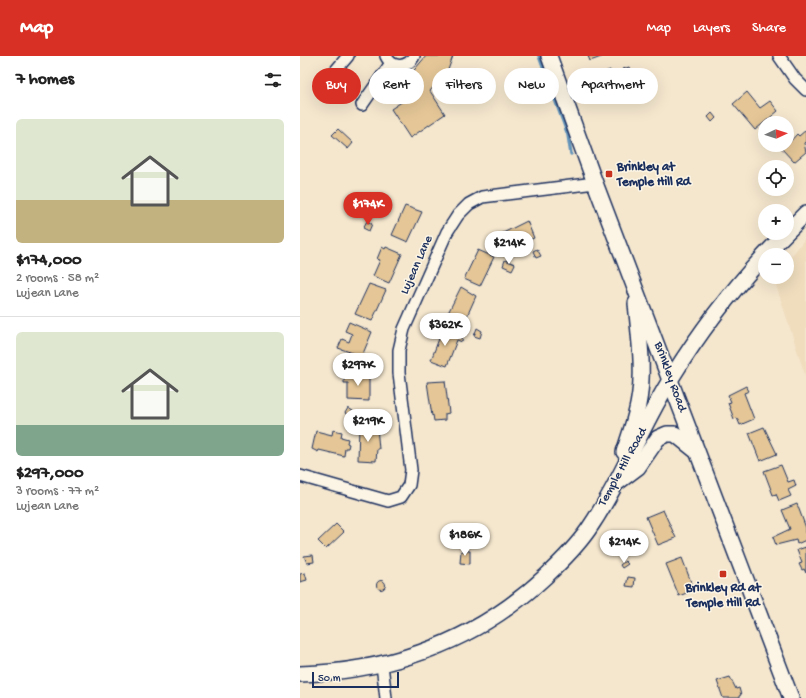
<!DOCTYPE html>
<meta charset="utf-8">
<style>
body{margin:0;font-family:"Gochi Hand",sans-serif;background:#f6f6f6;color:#222;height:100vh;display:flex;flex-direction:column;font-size:15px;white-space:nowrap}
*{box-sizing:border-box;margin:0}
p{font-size:13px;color:#767676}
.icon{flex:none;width:22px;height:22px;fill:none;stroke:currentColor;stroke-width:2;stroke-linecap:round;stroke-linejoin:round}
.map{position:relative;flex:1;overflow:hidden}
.side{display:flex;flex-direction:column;background:#fff;width:300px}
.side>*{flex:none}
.guide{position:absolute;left:12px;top:12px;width:380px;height:36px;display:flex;gap:8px}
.needle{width:26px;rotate:86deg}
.tools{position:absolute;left:458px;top:60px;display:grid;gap:8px}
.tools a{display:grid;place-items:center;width:36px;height:36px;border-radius:50%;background:#fff;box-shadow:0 4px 16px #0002;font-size:20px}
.scale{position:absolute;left:12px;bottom:10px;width:87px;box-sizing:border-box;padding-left:4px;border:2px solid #1b2f5e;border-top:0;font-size:11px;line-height:14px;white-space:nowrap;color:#1b2f5e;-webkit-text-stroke:3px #fcf5e5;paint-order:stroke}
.price{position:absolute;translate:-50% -34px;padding:0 9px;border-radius:14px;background:#fff;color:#222;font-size:13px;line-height:26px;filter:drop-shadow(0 1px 2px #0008)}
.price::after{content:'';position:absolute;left:50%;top:24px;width:12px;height:9px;margin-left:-6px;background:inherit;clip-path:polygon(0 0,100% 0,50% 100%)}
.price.active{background:#d93025;color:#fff}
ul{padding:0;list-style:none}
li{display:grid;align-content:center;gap:8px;height:212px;padding:0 16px}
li+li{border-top:1px solid #e0e0e0}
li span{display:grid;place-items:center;height:124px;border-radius:6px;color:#555}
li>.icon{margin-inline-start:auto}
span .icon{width:72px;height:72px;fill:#fffc;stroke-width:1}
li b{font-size:17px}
h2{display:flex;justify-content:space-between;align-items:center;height:48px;padding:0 16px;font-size:17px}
.tag{padding:0 14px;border-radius:18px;background:#fff;box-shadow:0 4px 16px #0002;font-size:14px;line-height:36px}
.tag.active{background:#d93025;color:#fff}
header{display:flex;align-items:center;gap:24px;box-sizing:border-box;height:56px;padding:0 20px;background:#d93025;color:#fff}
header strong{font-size:19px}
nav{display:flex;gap:22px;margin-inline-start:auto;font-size:14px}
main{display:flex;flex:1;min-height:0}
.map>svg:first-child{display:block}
.built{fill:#f0ddbe}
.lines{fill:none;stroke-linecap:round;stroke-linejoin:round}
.stream{stroke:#6494ba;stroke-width:3.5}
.building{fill:#e4c697;stroke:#1b2f5e}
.minor-casing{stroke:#1b2f5e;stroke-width:14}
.major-casing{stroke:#1b2f5e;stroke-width:18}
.minor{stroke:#fcf5e5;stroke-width:11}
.major{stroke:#fcf5e5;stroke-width:15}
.poi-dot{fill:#c8321e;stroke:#fcf5e5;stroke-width:1.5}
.labels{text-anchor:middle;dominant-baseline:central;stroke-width:3;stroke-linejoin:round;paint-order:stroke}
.poi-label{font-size:13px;font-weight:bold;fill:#1b2f5e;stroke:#fcf5e5;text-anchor:start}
.street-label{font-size:13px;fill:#1b2f5e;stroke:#fcf5e5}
</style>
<header>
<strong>Map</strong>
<nav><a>Map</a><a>Layers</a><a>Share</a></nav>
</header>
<main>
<section class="side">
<h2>7 homes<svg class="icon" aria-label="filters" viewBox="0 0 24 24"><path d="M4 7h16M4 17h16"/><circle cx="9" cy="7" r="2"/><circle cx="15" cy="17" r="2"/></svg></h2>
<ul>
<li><span style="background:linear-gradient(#dfe7d0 65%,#c2b280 0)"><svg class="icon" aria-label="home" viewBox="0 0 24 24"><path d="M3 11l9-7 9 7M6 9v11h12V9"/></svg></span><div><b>$174,000</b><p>2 rooms · 58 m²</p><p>Lujean Lane</p></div></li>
<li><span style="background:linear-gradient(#dfe7d0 75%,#7fa58c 0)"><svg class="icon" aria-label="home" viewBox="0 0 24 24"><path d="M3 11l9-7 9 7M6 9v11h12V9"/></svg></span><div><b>$297,000</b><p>3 rooms · 77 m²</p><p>Lujean Lane</p></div></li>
</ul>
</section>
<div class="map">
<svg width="506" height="642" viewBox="0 0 506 642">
<rect width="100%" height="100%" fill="#f5e7ce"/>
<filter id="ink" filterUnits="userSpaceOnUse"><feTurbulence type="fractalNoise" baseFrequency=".025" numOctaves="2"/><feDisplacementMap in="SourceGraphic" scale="8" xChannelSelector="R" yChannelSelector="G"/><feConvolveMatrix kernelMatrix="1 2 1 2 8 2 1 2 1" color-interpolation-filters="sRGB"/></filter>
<g filter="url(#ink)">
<!-- built -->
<path class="built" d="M506,181V322L474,223L476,221H487V206Z"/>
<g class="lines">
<!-- stream -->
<path class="stream" d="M239,0L268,79L271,98"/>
</g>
<!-- building -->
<g class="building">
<path d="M126,0H153L148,14L130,35L145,58L110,82L91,53L109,41L101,28L112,21L110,19Z"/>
<path d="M288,0H304L290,5Z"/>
<path d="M329,11L335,23L329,25L323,13Z"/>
<path d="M310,14L313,24L307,26L311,34L295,40L288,22Z"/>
<path d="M447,36L460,52L470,45L478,55L455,74L433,48Z"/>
<path d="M412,57L416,62L412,66L408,61Z"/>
<path d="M38,73L53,87L48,93L32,79Z"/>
<path d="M506,74V85L504,87L506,96L494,106L481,92L487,89L497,78L499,80Z"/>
<path d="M105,150L122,156L108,186L92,179Z"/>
<path d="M67,165L72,168L69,175L63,172Z"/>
<path d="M227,165L234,182L219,188L220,192L210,196L209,193L205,195L203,191L200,192L199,188L201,187L197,180Z"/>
<path d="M82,191L85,193L86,191L102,198L89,227L73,220L80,204L77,203Z"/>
<path d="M237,193L241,200L236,202L233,195Z"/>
<path d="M178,194L194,201L180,230L164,223Z"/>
<path d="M205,204L215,208L212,214L203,210Z"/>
<path d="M69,228L86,234L72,265L55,258Z"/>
<path d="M161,231L176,240L163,269L146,261Z"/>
<path d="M49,266L72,276L62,300L38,292L42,283L49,286L52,278L45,275Z"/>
<path d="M143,272L163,283L162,286L157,284L147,310L131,304Z"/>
<path d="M177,272L182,275L180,282L174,280Z"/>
<path d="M44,317L69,319V345L48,344V327H44Z"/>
<path d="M145,325L149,357L145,358V364L134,365L133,359L132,360L127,326Z"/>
<path d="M446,330L449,335L444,337L454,363L440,369L437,362L434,363L428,347L431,346L428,339Z"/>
<path d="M48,352L53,355L49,360L45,357Z"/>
<path d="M59,370L77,371L79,393H77L76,405L58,404Z"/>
<path d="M464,371L477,398L460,405L449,377Z"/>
<path d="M33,374L42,376L41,381L48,383L47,387L49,388L48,392H45L44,400L19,394L18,396L12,393L16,375L32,379Z"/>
<path d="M481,409L488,426L494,424L496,430L488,434L491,440L479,445L476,438L473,439L464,415Z"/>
<path d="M497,448L506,472V484L497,488L496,484L476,489L473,481L490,473L482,454Z"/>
<path d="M363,454L376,482L358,489L346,461Z"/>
<path d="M36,468L44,476L26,493L18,485Z"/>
<path d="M506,491V517L504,513L502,514L499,508L502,507L497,494Z"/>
<path d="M161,495H170V508L160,507Z"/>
<path d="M13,499L14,506L7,507L4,500Z"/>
<path d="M382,502L394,534L379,540L366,508Z"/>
<path d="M325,505L328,508L322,512L320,509Z"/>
<path d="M5,517L7,524L0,526V518Z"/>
<path d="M328,521L335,522L334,531L326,530Z"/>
<circle cx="81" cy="529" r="4.5"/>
<path d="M430,621L436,633L439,632L441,639L439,640V642H423L417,625Z"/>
</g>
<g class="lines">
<defs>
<g id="minor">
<path d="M86,0C92,13 108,12 114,0"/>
<path d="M479,0L495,23L506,34"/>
<path d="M25,27L48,0"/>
<path d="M62,49L91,7"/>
<path d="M0,420L88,445L101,441L109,429L111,414L99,317V294L104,273L147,176L158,159L169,148L182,141L295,127"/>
<path d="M82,609L86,642"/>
</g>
<g id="major">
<path d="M249,0L295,127L491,642"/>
<path d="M487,176L506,157"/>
<path d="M324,396C329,381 335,365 338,349C345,316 339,280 336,247"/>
<path d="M318,426L338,411L358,382L367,378H375L395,394"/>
<path d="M0,618C94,615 177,585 246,520C261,506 276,491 288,474C321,426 341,370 372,321C404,269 442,221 486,177"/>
</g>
</defs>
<!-- minor casing -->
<use href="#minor" class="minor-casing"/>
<!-- major casing -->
<use href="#major" class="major-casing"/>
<!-- minor -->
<use href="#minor" class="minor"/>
<!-- major -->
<use href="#major" class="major"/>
</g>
</g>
<!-- markers -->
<g class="poi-dot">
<rect x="305" y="114" width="8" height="8" rx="2"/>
<rect x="419" y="514" width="8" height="8" rx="2"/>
</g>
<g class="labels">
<!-- poi labels -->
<g class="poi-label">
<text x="317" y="111">Brinkley at<tspan x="317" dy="15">Temple Hill Rd</tspan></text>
<text x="423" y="532" text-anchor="middle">Brinkley Rd at<tspan x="423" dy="15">Temple Hill Rd</tspan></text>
</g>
<!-- street labels -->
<g class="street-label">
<text transform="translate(117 209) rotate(-66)">Lujean Lane</text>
<text transform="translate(370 321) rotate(70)">Brinkley Road</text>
<text transform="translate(323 411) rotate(-61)">Temple Hill Road</text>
</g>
</g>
</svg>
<div class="tools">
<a><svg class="needle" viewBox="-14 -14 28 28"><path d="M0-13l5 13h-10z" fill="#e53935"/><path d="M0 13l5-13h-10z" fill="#767676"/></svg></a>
<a><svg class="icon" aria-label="locate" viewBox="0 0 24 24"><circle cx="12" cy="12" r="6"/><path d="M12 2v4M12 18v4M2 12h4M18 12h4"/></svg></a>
<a>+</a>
<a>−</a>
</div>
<div class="scale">50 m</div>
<b class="price active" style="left:68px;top:170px">$174K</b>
<b class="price" style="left:209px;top:209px">$214K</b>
<b class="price" style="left:145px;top:291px">$362K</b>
<b class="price" style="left:58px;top:331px">$297K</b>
<b class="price" style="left:68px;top:387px">$219K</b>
<b class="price" style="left:165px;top:501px">$186K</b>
<b class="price" style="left:324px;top:508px">$214K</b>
<div class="guide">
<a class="tag active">Buy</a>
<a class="tag">Rent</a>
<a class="tag">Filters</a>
<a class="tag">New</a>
<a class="tag">Apartment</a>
</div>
</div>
</main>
